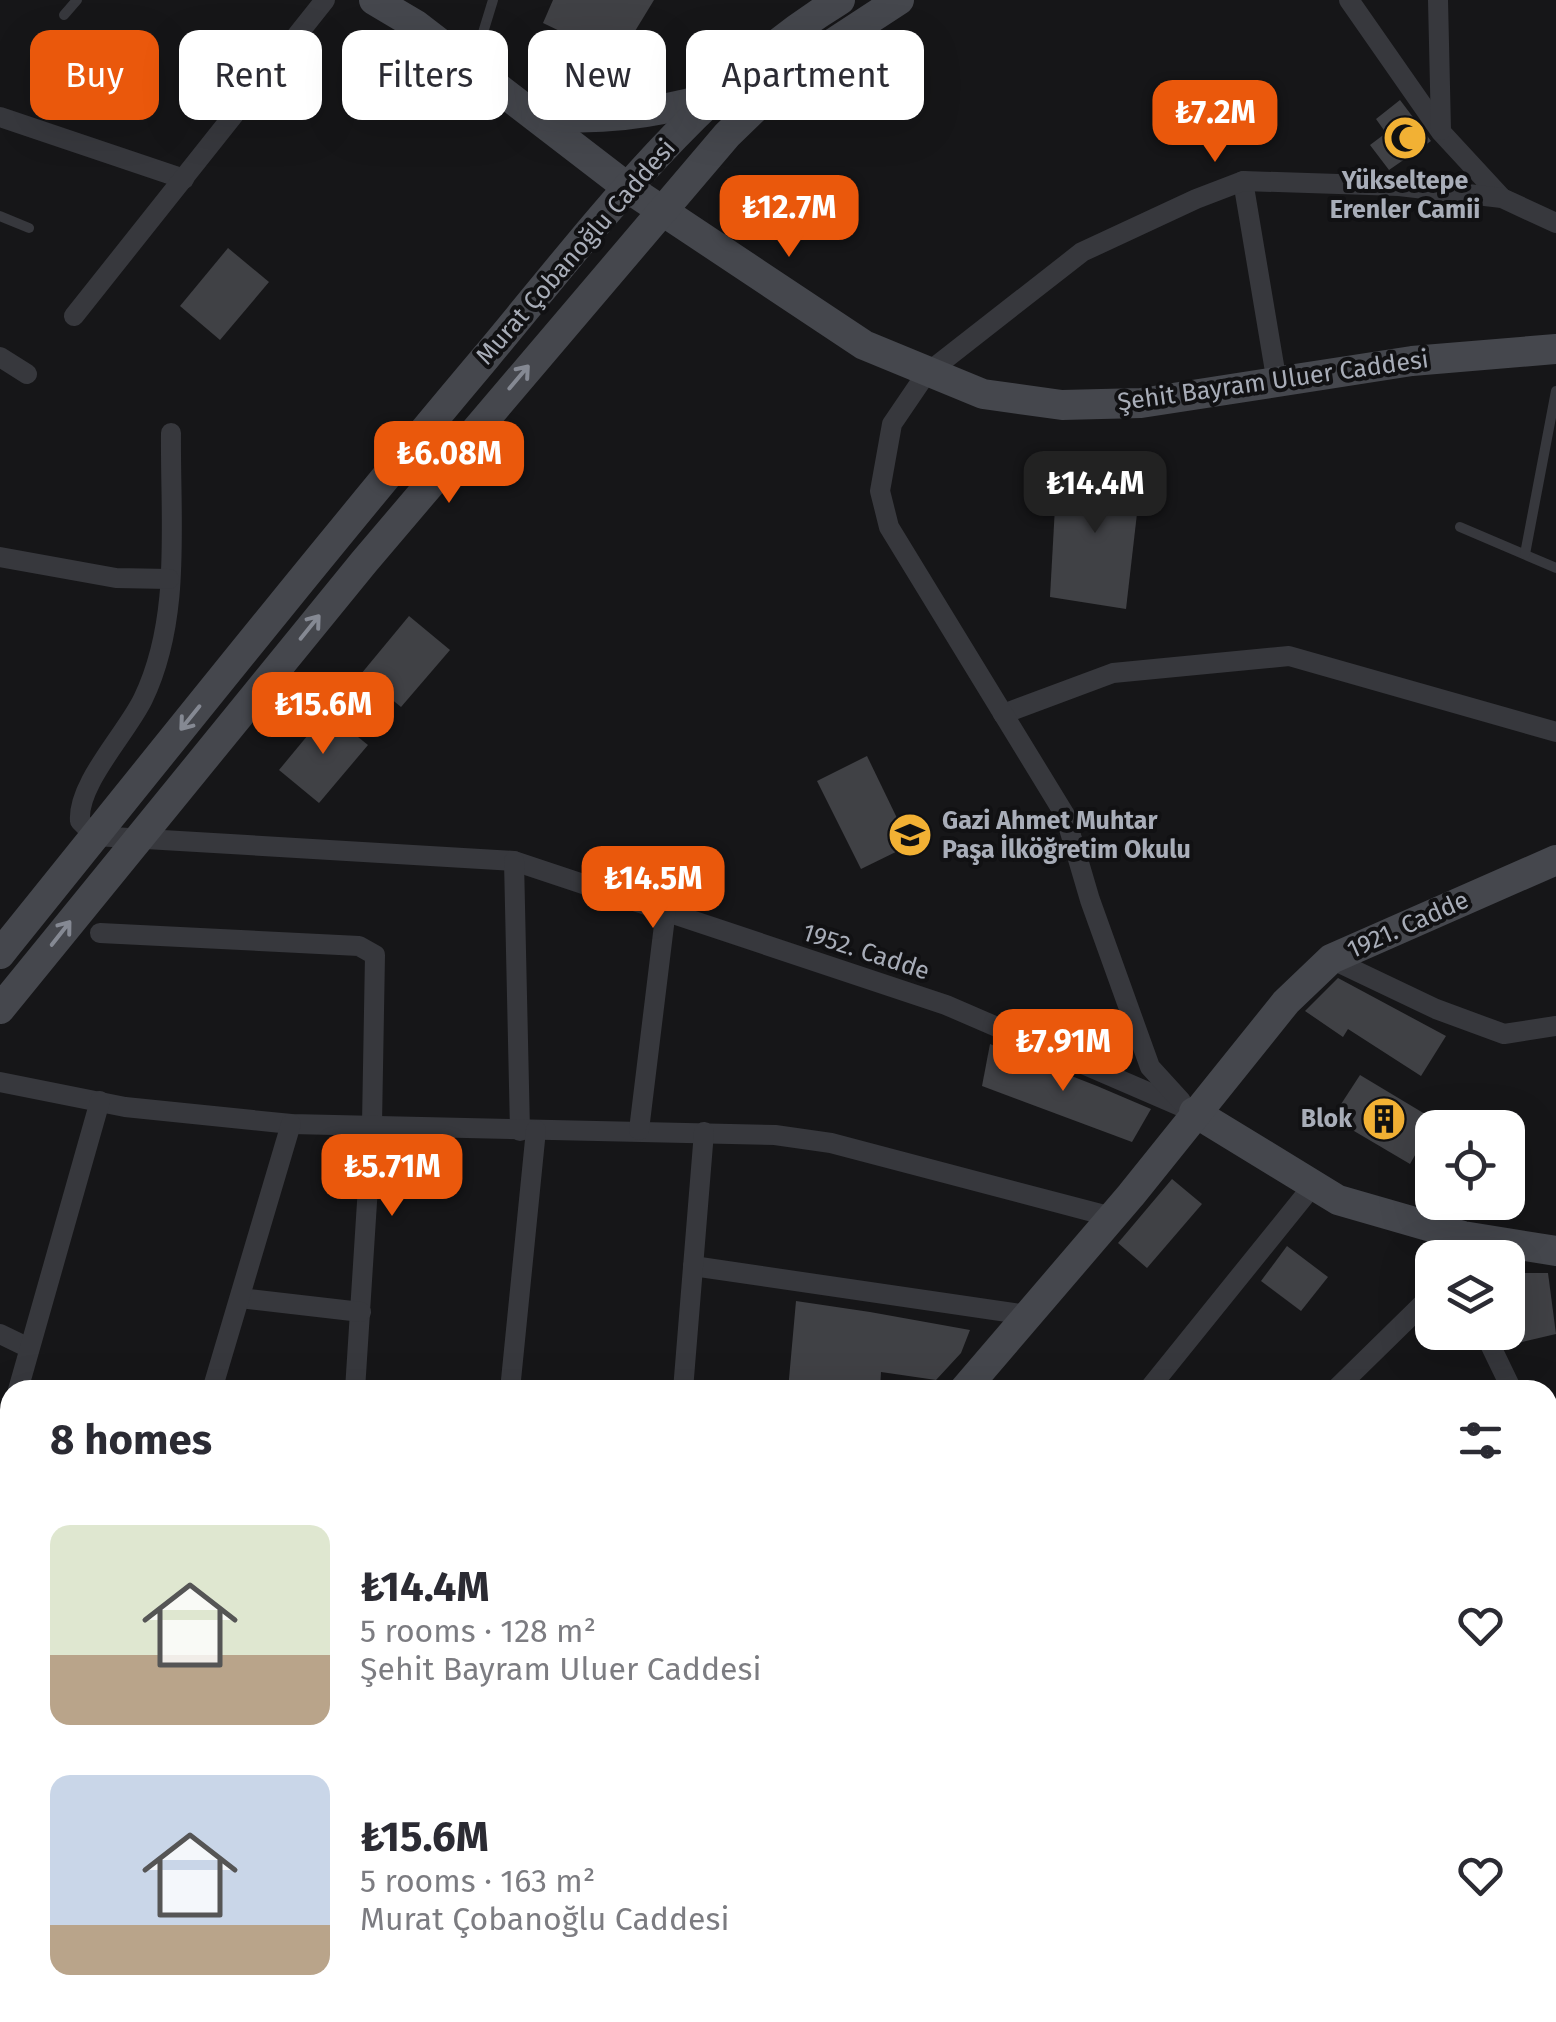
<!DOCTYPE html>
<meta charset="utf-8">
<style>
body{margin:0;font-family:"Fira Sans",sans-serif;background:#f2f2f3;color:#2b2b33;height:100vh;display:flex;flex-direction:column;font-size:38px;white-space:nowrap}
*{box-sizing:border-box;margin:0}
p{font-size:32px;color:#7c7c81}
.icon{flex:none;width:55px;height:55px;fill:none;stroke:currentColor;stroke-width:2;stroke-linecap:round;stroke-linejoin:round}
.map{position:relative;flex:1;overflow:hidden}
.sheet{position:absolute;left:0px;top:1380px;width:1558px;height:642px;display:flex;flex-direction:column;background:#fff;border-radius:30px 30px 0 0;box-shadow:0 10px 40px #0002}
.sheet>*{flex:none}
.hud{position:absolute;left:30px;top:30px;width:1000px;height:90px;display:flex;gap:20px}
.buttons{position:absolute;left:1415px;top:1110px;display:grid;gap:20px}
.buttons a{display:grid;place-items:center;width:110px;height:110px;border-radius:20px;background:#fff;box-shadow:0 10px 40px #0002;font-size:50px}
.price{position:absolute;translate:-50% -85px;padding:0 22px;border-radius:20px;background:#ea580c;color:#fff;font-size:32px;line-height:65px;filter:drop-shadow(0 2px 5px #0008)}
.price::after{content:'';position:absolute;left:50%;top:60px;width:30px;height:22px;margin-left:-15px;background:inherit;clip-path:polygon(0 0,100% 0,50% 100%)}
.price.on{background:#222;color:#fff}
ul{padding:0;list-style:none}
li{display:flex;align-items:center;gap:30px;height:250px;padding:0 50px}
li span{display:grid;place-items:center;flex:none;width:280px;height:200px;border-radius:20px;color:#555}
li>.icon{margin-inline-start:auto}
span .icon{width:120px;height:120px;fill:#fffc;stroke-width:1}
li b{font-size:42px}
h2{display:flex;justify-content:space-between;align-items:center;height:120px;padding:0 50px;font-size:42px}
.pill{padding:0 35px;border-radius:20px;background:#fff;box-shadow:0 10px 40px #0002;font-size:35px;line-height:90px}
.pill.on{background:#ea580c;color:#fff}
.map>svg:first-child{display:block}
.green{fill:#1e261f}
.building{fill:#404145}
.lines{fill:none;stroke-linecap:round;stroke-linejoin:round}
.lane{stroke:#37383d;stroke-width:10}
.street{stroke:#37383d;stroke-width:20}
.secondary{stroke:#45474d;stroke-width:30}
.oneway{stroke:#858993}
.labels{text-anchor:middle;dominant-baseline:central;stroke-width:8;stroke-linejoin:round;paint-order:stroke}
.poi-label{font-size:25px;font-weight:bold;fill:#a8adb8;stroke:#111113}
.street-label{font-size:25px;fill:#a8adb8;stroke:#111113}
</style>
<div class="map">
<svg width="1556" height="2022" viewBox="0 0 1556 2022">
<rect width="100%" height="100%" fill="#161618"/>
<!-- green -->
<path class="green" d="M0,1882L10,1888V2012L66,2013L69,2022H0Z"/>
<!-- building -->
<g class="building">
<path d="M553,0H654L618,59L543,23Z"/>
<path d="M1400,100L1431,141L1389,170L1370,145L1386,133L1376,119Z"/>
<path d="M228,248L269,282L220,340L180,306Z"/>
<path d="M1142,470L1126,609L1050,597L1057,471Z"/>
<path d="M409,616L450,650L401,707L361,674Z"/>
<path d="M327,712L368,745L319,803L279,770Z"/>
<path d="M867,756L910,845L861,869L817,781Z"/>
<path d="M1338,978L1446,1036L1421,1076L1348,1029L1343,1037L1305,1011Z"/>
<path d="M990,1044L1097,1086L1151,1109L1132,1142L982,1086Z"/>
<path d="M1360,1075L1435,1120L1410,1164L1332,1118Z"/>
<path d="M1172,1179L1202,1204L1147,1268L1118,1243Z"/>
<path d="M1287,1246L1328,1277L1301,1311L1261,1281Z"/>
<path d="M1508,1273H1548L1556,1334L1518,1343L1508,1318Z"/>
<path d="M796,1301L870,1312L970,1330L961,1353L936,1380L881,1372L880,1390H788Z"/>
</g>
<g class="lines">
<!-- lane -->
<g class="lane">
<path d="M64,15L77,0"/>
<path d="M474,62L493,0"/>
<path d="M0,216L29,228"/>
<path d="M1460,527L1556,568"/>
<path d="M1525,554L1556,391"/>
<path d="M0,1899L10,1908"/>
<path d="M53,2012L56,2022"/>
<path d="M100,2012L108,2022"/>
</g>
<!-- street -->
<g class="street">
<path d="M1349,0L1441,132L1502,198"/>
<path d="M1438,0L1441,130"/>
<path d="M0,117L184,179"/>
<path d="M1243,181L1277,383"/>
<path d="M74,316L325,0"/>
<path d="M0,357L27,374"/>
<path d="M171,433C170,522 182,618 143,699C126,734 77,784 80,821L95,836L514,861L946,1005L1194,1112"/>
<path d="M0,557L116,578L169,579"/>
<path d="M1003,714L1113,673L1289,656L1556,732"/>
<path d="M514,861L520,1131"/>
<path d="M100,933L359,946L375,955L372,1124L355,1390"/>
<path d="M1331,959L1436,1009L1504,1034L1556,1026"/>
<path d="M0,1082L125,1107L291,1124L775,1135L831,1143L1112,1217"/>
<path d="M1181,1101L1150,1067L1090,900L1065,815L889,527L880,491L892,424L926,374L1082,252L1196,199L1243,181L1399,186L1502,198L1556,223"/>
<path d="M639,1130L666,909"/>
<path d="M693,1266L1027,1315"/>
<path d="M240,1298L361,1312"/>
<path d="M1484,1332L1512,1390"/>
<path d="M0,1334L29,1348"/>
<path d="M18,1390L100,1101"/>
<path d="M212,1390L291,1124"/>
<path d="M510,1390L536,1130"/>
<path d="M683,1390L704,1132"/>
<path d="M1148,1390L1311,1188"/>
<path d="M1335,1390L1432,1295"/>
<path d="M1548,1421L1556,1419"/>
<path d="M0,1470L10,1421"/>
<path d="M1548,1481L1556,1505"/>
<path d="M0,1485L10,1507"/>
<path d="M1548,1575L1556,1568"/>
<path d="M1548,1802L1556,1811"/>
<path d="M874,2012L886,2022"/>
<path d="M1270,2012L1277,2022"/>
<path d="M1348,2012L1354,2022"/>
<path d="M788,2022L823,2012"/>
<path d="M958,2022L971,2012"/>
</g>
<!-- secondary -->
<g class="secondary">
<path d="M374,0L416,25L628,188L864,345L983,394L1062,405L1141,403L1412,361L1556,349"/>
<path d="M536,115C598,122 650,114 710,98"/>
<path d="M0,954C161,754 321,553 486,357C593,229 696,88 840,0"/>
<path d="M0,1009L364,562L727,135L798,66L899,0"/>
<path d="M1194,1112L1338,1200L1463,1236L1556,1251"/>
<path d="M964,1390L1131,1195L1286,1002L1331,959L1556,860"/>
<path d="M0,1852L10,1859"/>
<path d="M1548,1855L1556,1849"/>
<path d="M252,2012L267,2022"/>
<path d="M431,2022L442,2012"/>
<path d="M1296,2022L1310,2012"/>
</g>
</g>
<!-- one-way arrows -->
<defs><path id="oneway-shaft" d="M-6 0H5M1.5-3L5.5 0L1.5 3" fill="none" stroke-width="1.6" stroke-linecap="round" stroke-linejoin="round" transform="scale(2.5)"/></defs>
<g class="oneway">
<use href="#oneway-shaft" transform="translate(519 377) rotate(-50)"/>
<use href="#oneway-shaft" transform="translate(310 627) rotate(-51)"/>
<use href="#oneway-shaft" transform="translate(190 718) rotate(129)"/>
<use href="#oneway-shaft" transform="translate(61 933) rotate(-52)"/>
</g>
<!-- icons -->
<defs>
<symbol id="mosque-disc" viewBox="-11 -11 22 22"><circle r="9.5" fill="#f2b134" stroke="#111113"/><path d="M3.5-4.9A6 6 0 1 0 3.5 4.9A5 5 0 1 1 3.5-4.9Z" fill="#111"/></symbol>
<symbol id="school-disc" viewBox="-11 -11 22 22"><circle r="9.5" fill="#f2b134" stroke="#111113"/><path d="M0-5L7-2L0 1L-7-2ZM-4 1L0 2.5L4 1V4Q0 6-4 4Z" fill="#111"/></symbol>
<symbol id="building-disc" viewBox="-11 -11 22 22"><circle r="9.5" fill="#f2b134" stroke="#111113"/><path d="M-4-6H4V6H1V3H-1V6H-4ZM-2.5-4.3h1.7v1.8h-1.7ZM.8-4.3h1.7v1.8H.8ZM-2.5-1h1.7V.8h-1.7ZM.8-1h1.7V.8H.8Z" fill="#111"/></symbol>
</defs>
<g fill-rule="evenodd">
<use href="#mosque-disc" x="1380" y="113" width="50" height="50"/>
<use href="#school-disc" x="885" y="810" width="50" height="50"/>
<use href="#building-disc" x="1359" y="1094" width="50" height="50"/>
</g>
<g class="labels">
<!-- poi labels -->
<g class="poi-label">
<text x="1405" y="181">Yükseltepe<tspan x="1405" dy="29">Erenler Camii</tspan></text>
<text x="942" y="821" text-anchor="start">Gazi Ahmet Muhtar<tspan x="942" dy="29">Paşa İlköğretim Okulu</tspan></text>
<text x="1352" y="1119" text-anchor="end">Blok</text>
</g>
<!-- street labels -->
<g class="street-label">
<text transform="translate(576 252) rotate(-49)">Murat Çobanoğlu Caddesi</text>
<text transform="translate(1273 381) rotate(-8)">Şehit Bayram Uluer Caddesi</text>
<text transform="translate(1408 925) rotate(-24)">1921. Cadde</text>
<text transform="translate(866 952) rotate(18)">1952. Cadde</text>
</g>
</g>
</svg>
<div class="buttons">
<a><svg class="icon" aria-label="locate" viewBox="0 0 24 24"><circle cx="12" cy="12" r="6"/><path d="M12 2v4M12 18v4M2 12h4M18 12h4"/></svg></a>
<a><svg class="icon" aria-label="layers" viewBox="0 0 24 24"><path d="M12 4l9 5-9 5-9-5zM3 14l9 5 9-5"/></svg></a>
</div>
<b class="price" style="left:1215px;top:165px">₺7.2M</b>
<b class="price" style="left:789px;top:260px">₺12.7M</b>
<b class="price" style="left:449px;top:506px">₺6.08M</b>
<b class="price on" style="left:1095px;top:536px">₺14.4M</b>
<b class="price" style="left:323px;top:757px">₺15.6M</b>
<b class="price" style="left:653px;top:931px">₺14.5M</b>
<b class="price" style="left:1063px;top:1094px">₺7.91M</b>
<b class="price" style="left:392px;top:1219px">₺5.71M</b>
<div class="hud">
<a class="pill on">Buy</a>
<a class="pill">Rent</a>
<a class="pill">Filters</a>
<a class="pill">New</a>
<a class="pill">Apartment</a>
</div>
<section class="sheet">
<h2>8 homes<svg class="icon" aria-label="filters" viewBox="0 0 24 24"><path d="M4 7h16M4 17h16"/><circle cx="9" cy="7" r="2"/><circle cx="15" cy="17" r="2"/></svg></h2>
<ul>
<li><span style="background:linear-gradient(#dfe7d0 65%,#b9a48a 0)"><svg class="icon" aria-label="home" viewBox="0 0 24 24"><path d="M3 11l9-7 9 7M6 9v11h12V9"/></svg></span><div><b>₺14.4M</b><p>5 rooms · 128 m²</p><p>Şehit Bayram Uluer Caddesi</p></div><svg class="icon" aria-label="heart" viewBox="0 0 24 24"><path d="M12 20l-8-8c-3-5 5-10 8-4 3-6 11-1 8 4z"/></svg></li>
<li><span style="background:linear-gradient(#c9d6e8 75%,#b9a48a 0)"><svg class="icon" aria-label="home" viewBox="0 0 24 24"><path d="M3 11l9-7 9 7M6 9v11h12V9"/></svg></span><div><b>₺15.6M</b><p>5 rooms · 163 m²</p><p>Murat Çobanoğlu Caddesi</p></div><svg class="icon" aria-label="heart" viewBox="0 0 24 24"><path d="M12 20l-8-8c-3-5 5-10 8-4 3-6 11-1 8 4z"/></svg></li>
</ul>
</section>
</div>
